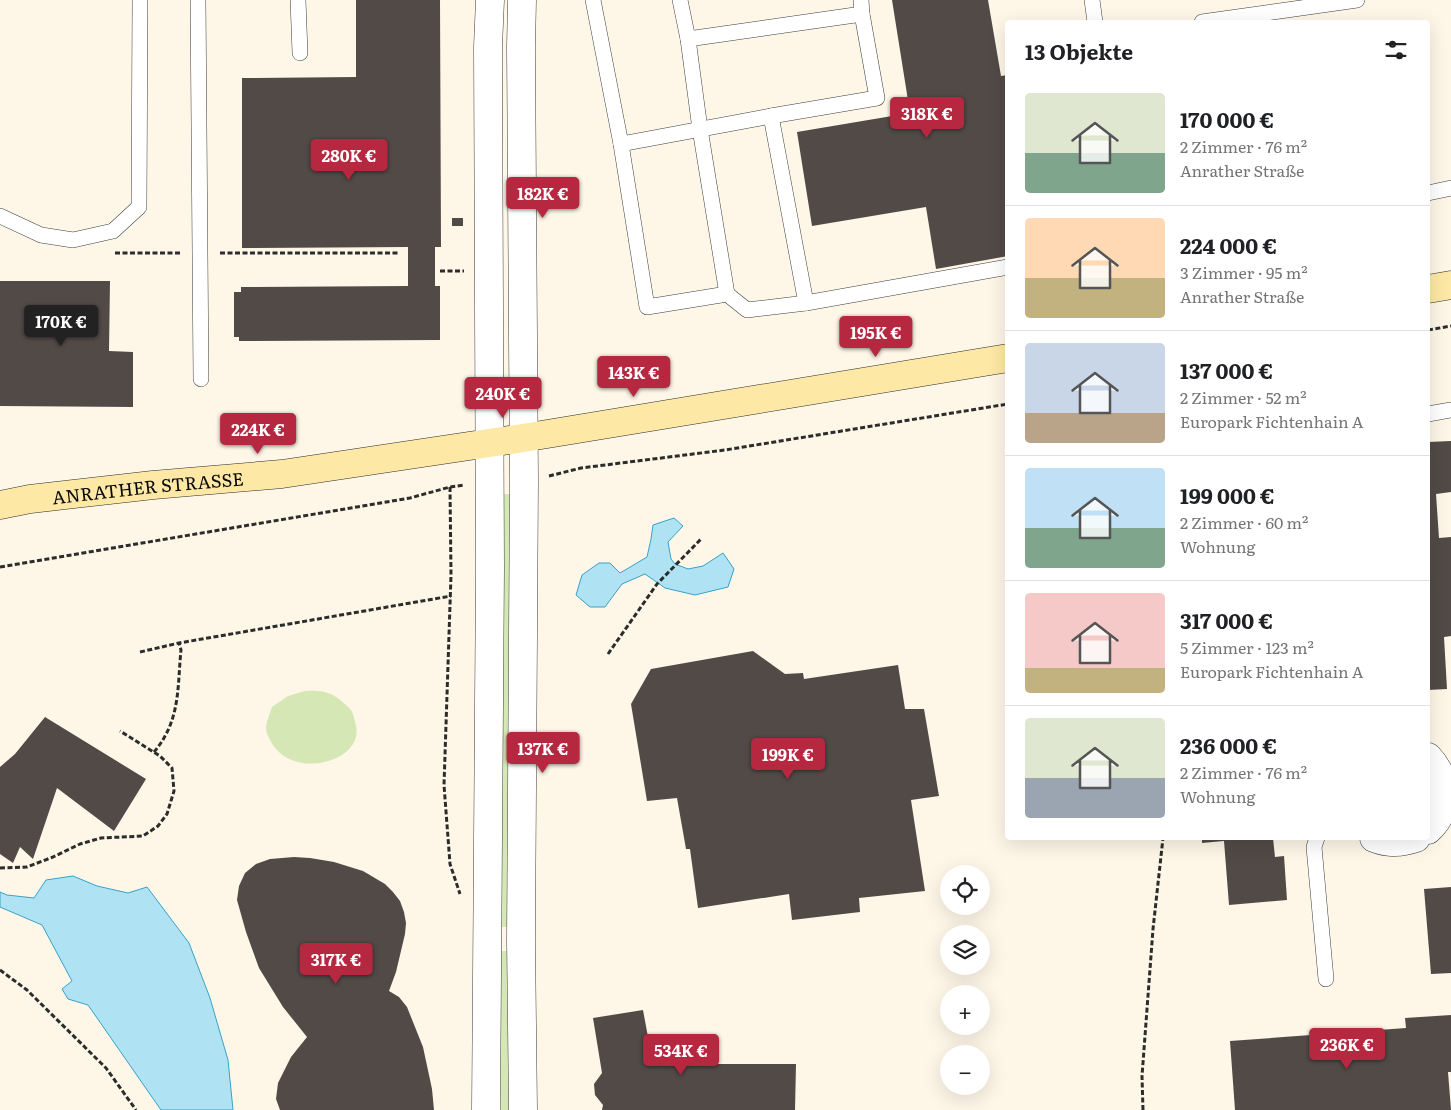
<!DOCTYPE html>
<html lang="de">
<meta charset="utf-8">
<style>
body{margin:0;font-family:Literata,serif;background:#f6f6f6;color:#202124;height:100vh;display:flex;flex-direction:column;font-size:19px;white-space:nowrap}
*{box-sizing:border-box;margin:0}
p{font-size:16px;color:#757577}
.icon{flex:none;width:28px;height:28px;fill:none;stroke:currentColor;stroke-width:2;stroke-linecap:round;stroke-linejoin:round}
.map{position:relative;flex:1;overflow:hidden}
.panel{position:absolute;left:1005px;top:20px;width:425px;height:820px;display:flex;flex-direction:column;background:#fff;border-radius:5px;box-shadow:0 5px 20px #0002}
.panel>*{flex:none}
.controls{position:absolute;left:940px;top:865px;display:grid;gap:10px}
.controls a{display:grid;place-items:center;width:50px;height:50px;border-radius:50%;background:#fff;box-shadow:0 5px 20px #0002;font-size:25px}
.price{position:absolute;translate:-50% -42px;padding:0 11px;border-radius:5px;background:#b52840;color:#fff;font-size:16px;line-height:32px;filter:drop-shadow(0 1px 2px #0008)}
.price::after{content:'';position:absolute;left:50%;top:30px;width:15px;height:11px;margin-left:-8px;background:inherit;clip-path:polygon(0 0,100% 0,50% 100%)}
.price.active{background:#222;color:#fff}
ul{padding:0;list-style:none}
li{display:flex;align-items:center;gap:15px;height:125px;padding:0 20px}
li+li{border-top:1px solid #e0e0e0}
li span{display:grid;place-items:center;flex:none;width:140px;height:100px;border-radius:5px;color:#555}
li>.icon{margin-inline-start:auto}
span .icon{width:60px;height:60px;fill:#fffc;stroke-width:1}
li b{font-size:21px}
h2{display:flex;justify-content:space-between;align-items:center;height:60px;padding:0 20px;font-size:21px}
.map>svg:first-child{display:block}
.green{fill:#d5e7b4}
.water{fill:#afe3f4;stroke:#38a1c8}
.building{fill:#524a47}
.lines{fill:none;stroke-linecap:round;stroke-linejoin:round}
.service-casing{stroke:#3d3d3d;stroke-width:16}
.minor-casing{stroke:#3d3d3d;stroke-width:29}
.secondary-casing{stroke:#2c2c2c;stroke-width:29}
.path{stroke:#2c2c2c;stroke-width:3;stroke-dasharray:5 2.5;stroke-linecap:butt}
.service{stroke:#fff;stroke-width:15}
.minor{stroke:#fff;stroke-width:28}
.secondary{stroke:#fde8a5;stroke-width:28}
.labels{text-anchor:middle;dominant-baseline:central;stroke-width:5;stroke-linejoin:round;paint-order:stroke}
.street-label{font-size:18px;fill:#0a0a0a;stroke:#fff}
</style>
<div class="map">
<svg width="1451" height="1110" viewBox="0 0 1451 1110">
<rect width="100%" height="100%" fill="#fef7e8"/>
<!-- green -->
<g class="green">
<path d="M499,494H511V927H501Z"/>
<path d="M305,691C326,690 334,693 349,708C353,712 354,716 355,722C368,759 301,779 276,749C272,744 267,736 266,729C266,722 270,713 272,707L288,696Z"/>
<path d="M500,951H511V1110H501Z"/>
</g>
<!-- water -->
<g class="water">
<path d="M674,518L683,526L668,542L671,559L675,564L688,569L703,566L723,553L734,569L728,587L695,595L665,588L645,574L622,584L605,607H590L576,595L582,575L599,563H610L620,573L647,557L651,539L653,525Z"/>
<path d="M73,876L97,886L128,893L147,887L189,943L210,998L228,1060L233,1110H161L88,1005L68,999L62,989L72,981L42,925L0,907V892L7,895L34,898L46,880Z"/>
</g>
<!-- building -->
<g class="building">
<path d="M356,0H440L441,247H435V286H440V340L239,341V337H234V292H241V287L408,286V247L242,248V78L356,77Z"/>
<path d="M892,0H988L1001,76L1008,75V256L936,269L926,207L812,226L797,132L910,113Z"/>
<rect x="452" y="218" width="11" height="8"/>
<path d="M0,281H110L109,351L133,352V407L0,406Z"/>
<path d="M1451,441V492L1436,494L1439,538L1451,537V636L1444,637L1447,689L1428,690V442Z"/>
<path d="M753,651L785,674L803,673L804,679L898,665L905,709H924L939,796L911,800L925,891L859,898L860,912L792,920L789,894L698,908L690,849H686L677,798L647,801L631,704L651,669Z"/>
<path d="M45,717L146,779L114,831L57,788L33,859L20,847L13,863L0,854V767L15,754Z"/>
<path d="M1202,838H1273L1275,857L1284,856L1287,900L1229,905L1224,841L1202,843Z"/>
<path d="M294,857L310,858L334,862L363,871L385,884L393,892L400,901L404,912L406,923L405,934L396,972L389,991L399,997L407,1007L423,1047L432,1089L434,1110H280L276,1099L278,1083L291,1057L307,1037L283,1007L259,968L246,932L237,900L239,886L245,873L256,864L270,859Z"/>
<path d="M1451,887V973L1431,974L1424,889Z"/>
<path d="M643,1010L653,1064H796L795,1110H602L603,1105L595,1095L594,1084L602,1073L593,1018Z"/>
<path d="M1451,1015V1072H1448L1451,1110H1235L1230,1041L1406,1028L1405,1018Z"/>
</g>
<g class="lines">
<defs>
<g id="service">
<path d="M198,0L201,379"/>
<path d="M298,0L300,53"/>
<path d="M593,0L621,144L647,307L727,294L747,310L806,303L771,116L877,98L862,14L861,0"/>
<path d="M680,0L688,39L700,129L727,294"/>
<path d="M1092,0L1095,22"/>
<path d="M1202,22L1357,0"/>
<path d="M688,39L862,14"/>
<path d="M621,144L771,116"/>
<path d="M1428,193L1451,188"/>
<path d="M0,216L41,235L73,240L113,231L139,207L140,0"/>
<path d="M806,303L1008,267"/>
<path d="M1428,414L1451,410"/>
<path d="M1317,838L1314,847L1326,979"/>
</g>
<g id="minor">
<path d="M522,0L521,47L524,482L521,941L523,1110"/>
<path d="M1428,757C1448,778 1450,810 1428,830"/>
<path d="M1374,838C1389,844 1401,843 1416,838"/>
<path d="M486,1110L490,569L488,47L490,0"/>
</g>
<g id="secondary">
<path d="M1428,289L1451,285"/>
<path id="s1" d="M0,505L30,499L153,485L282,474L523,438L1008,358"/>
</g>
</defs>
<!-- service casing -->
<use href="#service" class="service-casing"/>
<!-- minor casing -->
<use href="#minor" class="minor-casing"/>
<!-- secondary casing -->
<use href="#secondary" class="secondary-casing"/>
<!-- path -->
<g class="path">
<path d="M115,253H181"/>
<path d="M220,253H399"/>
<path d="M440,271H464"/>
<path d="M1428,330L1451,326"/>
<path d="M549,476L581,468L725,450L1008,404"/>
<path d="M450,487L451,575L444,785L450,864L460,894"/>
<path d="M0,567L410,498L450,487L464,485"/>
<path d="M140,652L179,643L451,596"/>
<path d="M608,654L657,584L702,538"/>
<path d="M154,752C158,747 162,742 165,736C180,710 178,678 181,650L179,643"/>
<path d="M0,868L27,867L53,857L80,844L101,838L143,836L158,826L167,814L174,791L172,768L160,756L120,731"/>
<path d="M0,970L27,990L106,1068L136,1110"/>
<path d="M1143,1110L1142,1076L1153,929L1163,838"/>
</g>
<!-- service -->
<use href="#service" class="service"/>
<!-- minor -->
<use href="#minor" class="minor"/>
<!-- secondary -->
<use href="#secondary" class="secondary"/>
</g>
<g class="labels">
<!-- street labels -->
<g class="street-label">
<text stroke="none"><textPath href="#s1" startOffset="149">ANRATHER STRASSE</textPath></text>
</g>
</g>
</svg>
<div class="controls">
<a><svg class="icon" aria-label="locate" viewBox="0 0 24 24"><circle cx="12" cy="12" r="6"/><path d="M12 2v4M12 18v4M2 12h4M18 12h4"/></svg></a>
<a><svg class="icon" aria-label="layers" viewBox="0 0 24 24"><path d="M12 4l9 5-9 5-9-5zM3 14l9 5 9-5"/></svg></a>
<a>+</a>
<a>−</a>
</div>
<b class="price" style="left:927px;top:139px">318K €</b>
<b class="price" style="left:349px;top:181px">280K €</b>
<b class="price" style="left:543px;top:219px">182K €</b>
<b class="price active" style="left:61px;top:347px">170K €</b>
<b class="price" style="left:876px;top:358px">195K €</b>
<b class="price" style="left:634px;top:398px">143K €</b>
<b class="price" style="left:503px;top:419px">240K €</b>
<b class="price" style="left:258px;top:455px">224K €</b>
<b class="price" style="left:543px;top:774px">137K €</b>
<b class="price" style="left:788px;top:780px">199K €</b>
<b class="price" style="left:336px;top:985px">317K €</b>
<b class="price" style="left:1347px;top:1070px">236K €</b>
<b class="price" style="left:681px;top:1076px">534K €</b>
<section class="panel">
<h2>13 Objekte<svg class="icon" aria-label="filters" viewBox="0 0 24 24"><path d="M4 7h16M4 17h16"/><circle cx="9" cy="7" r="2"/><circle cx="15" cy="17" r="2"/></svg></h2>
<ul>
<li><span style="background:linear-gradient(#dfe7d0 60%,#7fa58c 0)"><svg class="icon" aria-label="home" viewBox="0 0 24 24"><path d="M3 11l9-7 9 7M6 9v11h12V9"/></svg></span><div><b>170 000 €</b><p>2 Zimmer · 76 m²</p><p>Anrather Straße</p></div></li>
<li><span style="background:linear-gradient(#ffd9b3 60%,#c2b280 0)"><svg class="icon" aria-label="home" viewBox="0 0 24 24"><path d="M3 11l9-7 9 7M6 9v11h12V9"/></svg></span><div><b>224 000 €</b><p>3 Zimmer · 95 m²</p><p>Anrather Straße</p></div></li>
<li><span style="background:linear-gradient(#c9d6e8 70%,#b9a48a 0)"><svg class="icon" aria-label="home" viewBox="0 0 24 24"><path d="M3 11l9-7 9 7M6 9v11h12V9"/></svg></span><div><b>137 000 €</b><p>2 Zimmer · 52 m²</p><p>Europark Fichtenhain A</p></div></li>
<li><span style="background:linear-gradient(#bfe0f5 60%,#7fa58c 0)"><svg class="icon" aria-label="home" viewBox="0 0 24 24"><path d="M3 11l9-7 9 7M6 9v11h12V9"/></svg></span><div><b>199 000 €</b><p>2 Zimmer · 60 m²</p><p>Wohnung</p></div></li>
<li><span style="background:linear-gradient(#f6c9c9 75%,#c2b280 0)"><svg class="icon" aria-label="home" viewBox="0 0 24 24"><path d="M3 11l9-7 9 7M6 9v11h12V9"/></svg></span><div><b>317 000 €</b><p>5 Zimmer · 123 m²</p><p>Europark Fichtenhain A</p></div></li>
<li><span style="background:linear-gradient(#dfe7d0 60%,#9aa5b1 0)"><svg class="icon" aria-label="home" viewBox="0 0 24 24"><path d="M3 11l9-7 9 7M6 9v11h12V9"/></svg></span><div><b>236 000 €</b><p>2 Zimmer · 76 m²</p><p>Wohnung</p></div></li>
</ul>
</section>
</div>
